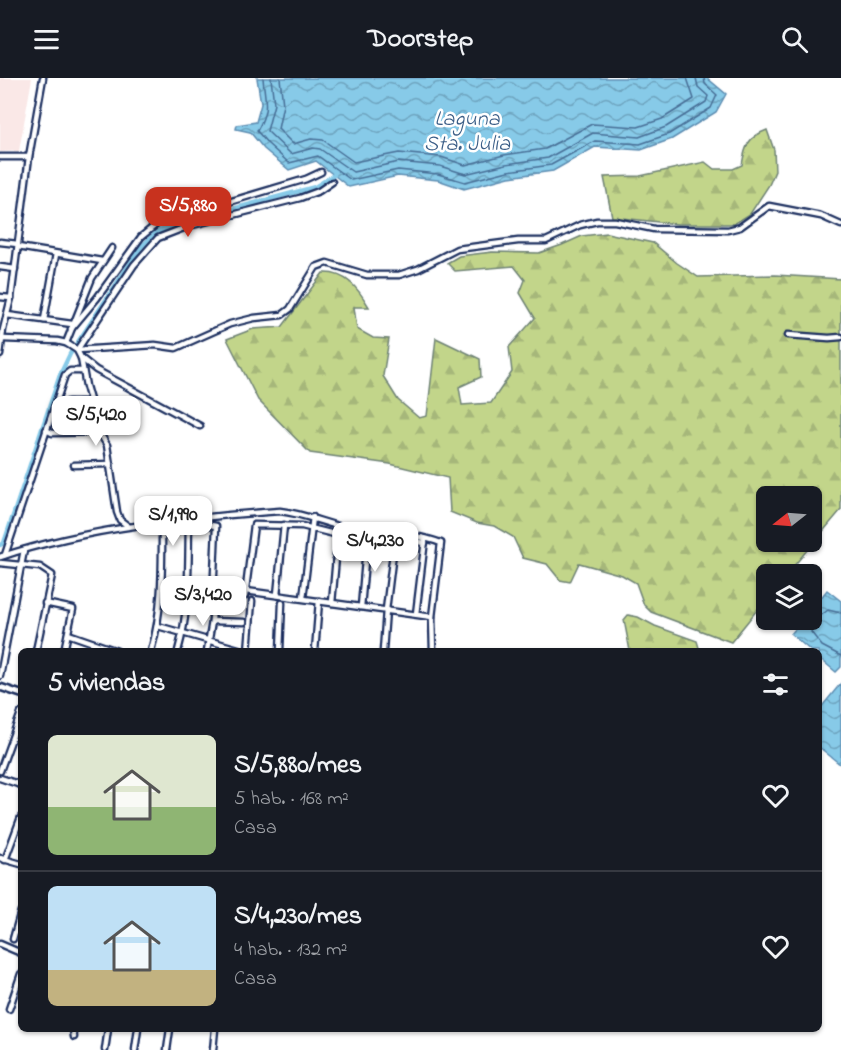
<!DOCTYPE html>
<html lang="es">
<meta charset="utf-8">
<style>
body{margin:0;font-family:"Indie Flower",sans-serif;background:#20242c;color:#f1f3f6;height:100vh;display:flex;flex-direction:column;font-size:22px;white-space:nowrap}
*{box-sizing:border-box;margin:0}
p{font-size:20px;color:#9ea1a6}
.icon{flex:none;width:33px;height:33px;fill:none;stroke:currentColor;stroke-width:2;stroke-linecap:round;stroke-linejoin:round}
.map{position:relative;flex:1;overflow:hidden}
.side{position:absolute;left:18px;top:570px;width:804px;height:384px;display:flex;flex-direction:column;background:#171b24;border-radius:9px;box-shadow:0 2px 4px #0004}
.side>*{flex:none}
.needle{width:39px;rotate:253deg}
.controls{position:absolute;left:756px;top:408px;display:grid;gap:12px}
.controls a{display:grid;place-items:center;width:66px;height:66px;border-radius:9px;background:#171b24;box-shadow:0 2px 4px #0004;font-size:30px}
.price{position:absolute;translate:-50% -51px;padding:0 14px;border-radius:12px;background:#fff;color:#222;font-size:20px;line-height:39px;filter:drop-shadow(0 2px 3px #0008)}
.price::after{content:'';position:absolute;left:50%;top:36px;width:18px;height:14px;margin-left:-9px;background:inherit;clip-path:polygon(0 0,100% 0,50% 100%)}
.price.active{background:#c8321e;color:#fff}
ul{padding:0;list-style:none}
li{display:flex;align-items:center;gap:18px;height:150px;padding:0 30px}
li+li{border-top:2px solid #363941}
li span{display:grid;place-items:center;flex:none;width:168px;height:120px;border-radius:9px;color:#555}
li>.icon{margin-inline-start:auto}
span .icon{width:72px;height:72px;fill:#fffc;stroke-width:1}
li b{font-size:26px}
h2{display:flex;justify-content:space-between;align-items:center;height:72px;padding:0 30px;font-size:26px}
header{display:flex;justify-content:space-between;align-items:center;height:78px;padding:0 30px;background:#171b24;font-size:27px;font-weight:700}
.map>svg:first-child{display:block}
.built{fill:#fae8e7}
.forest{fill:url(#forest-firs);stroke:#6e8274;stroke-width:1.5;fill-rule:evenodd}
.water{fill:url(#water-waves);stroke:#5c8cb1;stroke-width:1.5}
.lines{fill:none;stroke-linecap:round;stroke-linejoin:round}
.shore{stroke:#466d95;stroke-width:1.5}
.canal{stroke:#87cae8;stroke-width:4.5}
.minor-casing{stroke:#1b2f5e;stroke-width:9}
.tertiary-casing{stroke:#1b2f5e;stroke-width:10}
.minor{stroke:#fff;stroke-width:4.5}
.tertiary{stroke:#fff;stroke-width:5}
.labels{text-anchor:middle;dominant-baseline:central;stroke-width:5;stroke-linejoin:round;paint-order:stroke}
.water-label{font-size:22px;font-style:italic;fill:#3b5e87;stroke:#fff}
</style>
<header><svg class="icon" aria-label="menu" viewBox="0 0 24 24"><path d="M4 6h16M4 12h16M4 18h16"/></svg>Doorstep<svg class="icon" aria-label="search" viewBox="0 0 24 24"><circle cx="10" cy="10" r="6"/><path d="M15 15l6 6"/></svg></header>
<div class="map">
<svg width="841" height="972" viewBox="0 0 841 972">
<defs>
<pattern id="forest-firs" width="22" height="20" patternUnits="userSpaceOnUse" patternTransform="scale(1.5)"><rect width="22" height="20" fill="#c2d58a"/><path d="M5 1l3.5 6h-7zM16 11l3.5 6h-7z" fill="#a6b77a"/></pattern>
<pattern id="water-waves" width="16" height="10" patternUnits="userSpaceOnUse" patternTransform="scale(1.5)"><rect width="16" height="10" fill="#87cae8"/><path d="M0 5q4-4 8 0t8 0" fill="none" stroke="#6ea4bf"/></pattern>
</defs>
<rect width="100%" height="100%" fill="#fff"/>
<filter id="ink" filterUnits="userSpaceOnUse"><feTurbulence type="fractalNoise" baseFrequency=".0167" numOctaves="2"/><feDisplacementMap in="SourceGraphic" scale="12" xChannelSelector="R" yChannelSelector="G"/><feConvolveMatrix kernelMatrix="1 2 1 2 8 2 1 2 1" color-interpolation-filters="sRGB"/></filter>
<g filter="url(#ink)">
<!-- built -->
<path class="built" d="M0,0H32L19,73L0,74Z"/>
<!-- forest -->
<g class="forest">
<path d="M767,52L774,72L775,93L769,107L750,136L734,146H677L612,139L604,99L640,98L705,84L714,91H733L742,87C745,68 748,59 767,52Z"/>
<path d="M607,155L653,165L677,185L698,199L775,197L841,201V432L787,496H766V521L731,564L651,534L644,527L636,505L622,497L579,485L570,504L560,502L547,486L523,480L513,459L494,448L477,445L450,434L448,400L390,386L310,375L258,322L227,261L253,251L282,249L323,195C346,194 358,210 369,229H354L357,251L373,260L389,261L383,298L398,322L419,340L427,338L436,260L480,281L481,299L459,309L462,327L491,325L512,294L509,269L535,240L520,215L525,202L514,188L455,193L447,185L459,178L492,174L539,175L562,167L582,158ZM766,418H812V464H766Z"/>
<path d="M628,537L638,539L655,548L697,563L700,573H630L624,542Z"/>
</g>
<!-- water -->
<g class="water">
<path d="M257,0H707L726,16L716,34L672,61L641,72L595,69L553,93L509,99L464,111L438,102L398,98L349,109L316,83L289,92L264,71L250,54L236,51L237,47L256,44L261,26Z"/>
<path d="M827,512L841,523V589L836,594L819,580V573H811L791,556L803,542H812V531Z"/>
<path d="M841,605V687L819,669V632Z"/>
</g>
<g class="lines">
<!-- shore -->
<g class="shore">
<path d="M263,0C265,25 270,29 257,53L268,66L289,85L318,78L351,102L398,92L438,96L465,104L508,93L551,87L595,63L640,66L669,56L711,30L717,17L705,6L704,0"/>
<path d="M271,0L274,26L267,53L291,76L313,70L320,71L353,94L399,84L440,88L465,96L506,86L548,80L593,55L639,59L666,49L706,24L708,18L698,9L696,0"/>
<path d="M280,0L283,27L278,51L293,66L311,61L323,62L354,84L399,75L441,79L465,87L504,77L545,71L592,46L638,49L662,41L694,21L687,0"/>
<path d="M841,535L828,532L815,542L811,554L822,568L841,578"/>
</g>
<!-- canal -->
<path class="canal" d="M0,467L4,465L60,297L70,276L141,169L157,154L173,147L315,109L334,97"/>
<defs>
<g id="minor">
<path d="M0,79H29"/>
<path d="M0,164L18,166"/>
<path d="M18,169L102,183"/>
<path d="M0,189L15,191"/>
<path d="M0,219L11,220"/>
<path d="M7,237L72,246"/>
<path d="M44,242L56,176"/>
<path d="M71,251L97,220L141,159L158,145L306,101L321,94"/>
<path d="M788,257L829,260L841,259"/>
<path d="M3,261L57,263L66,265L77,272L81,280L86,308L99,354L107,367L117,434L120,442L128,448"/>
<path d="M66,265L92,200L112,170"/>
<path d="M77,272L155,267L176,270L230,246L254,240L282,237L290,231L316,189L327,185L367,197H399L418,191L457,171L518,163H546L580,147L597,143H615L654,151L728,152L740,149L769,128L821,138L841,147"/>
<path d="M77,272L134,187L158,160L189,148L300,120L319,113L332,104"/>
<path d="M0,277L3,252L11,220L29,79L43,0"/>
<path d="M81,280L96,292L200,348"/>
<path d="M68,324H91"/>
<path d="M46,352L52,355L99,354"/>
<path d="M74,387L110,386"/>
<path d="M189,448L205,446L216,448L212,543L207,573"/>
<path d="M5,477L65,297L70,293H83"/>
<path d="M0,479C90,449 187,440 280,433C308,436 331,449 358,452C386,455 414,455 441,465L432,539L433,573"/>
<path d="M0,485L40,489L52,497L36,573"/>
<path d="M246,513L432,539"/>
<path d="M214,517L245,518L254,447L302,448L338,457L386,459L425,465"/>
<path d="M277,517L284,447"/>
<path d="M303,520L313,439"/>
<path d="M45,525L73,531L64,573"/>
<path d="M332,525L338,457"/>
<path d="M361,529L367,459"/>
<path d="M416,536L425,462"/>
<path d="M212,543L244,544"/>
<path d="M158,548L242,572"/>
<path d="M68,556L117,573"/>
<path d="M151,573C163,531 162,489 162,445"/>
<path d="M178,573C190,531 188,488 189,445"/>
<path d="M248,573L252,523"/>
<path d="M280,573L282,525"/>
<path d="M315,573L319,523"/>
<path d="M383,573L386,532L395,459"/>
<path d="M0,598L24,472"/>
<path d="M0,693L21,635"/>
<path d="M0,700L21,707"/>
<path d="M0,780L21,786"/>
<path d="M5,782L21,739"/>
<path d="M13,861L21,833"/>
<path d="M0,866L21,875"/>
<path d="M9,931L21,896"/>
<path d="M73,951L74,959"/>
<path d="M105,972L108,951"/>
<path d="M135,972L138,951"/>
<path d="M167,972L170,951"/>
<path d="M213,972L215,951"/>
</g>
<g id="tertiary">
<path d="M0,260L3,261"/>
<path d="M0,609L21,616"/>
</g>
</defs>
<!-- minor casing -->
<use href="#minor" class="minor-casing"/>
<!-- tertiary casing -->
<use href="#tertiary" class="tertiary-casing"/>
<!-- minor -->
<use href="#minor" class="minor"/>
<!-- tertiary -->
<use href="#tertiary" class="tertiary"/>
</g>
</g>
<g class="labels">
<!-- water labels -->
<g class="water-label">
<text x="467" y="42">Laguna<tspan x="467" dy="25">Sta. Julia</tspan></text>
</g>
</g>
</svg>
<div class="controls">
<a><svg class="needle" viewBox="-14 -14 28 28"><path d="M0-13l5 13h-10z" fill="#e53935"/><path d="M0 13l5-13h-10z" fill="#9ea1a6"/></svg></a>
<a><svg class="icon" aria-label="layers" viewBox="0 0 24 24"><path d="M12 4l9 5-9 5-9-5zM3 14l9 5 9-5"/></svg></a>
</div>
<b class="price active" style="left:188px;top:160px">S/5,880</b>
<b class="price" style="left:96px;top:369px">S/5,420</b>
<b class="price" style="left:173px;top:469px">S/1,990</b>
<b class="price" style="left:375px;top:495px">S/4,230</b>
<b class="price" style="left:203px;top:549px">S/3,420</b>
<section class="side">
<h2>5 viviendas<svg class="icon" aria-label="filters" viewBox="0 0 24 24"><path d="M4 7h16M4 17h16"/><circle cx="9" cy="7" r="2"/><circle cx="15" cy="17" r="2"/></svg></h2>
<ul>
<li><span style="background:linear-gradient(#dfe7d0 60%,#8fb573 0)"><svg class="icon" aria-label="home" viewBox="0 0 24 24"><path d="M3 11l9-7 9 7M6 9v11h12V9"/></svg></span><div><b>S/5,880/mes</b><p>5 hab. · 168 m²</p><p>Casa</p></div><svg class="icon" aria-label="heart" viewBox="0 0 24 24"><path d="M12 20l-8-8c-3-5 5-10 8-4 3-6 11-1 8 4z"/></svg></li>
<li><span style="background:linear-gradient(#bfe0f5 70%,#c2b280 0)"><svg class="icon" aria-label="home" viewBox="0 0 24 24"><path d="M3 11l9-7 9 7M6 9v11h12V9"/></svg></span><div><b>S/4,230/mes</b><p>4 hab. · 132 m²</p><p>Casa</p></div><svg class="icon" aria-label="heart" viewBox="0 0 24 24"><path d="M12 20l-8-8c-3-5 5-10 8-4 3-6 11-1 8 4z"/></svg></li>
</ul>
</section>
</div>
